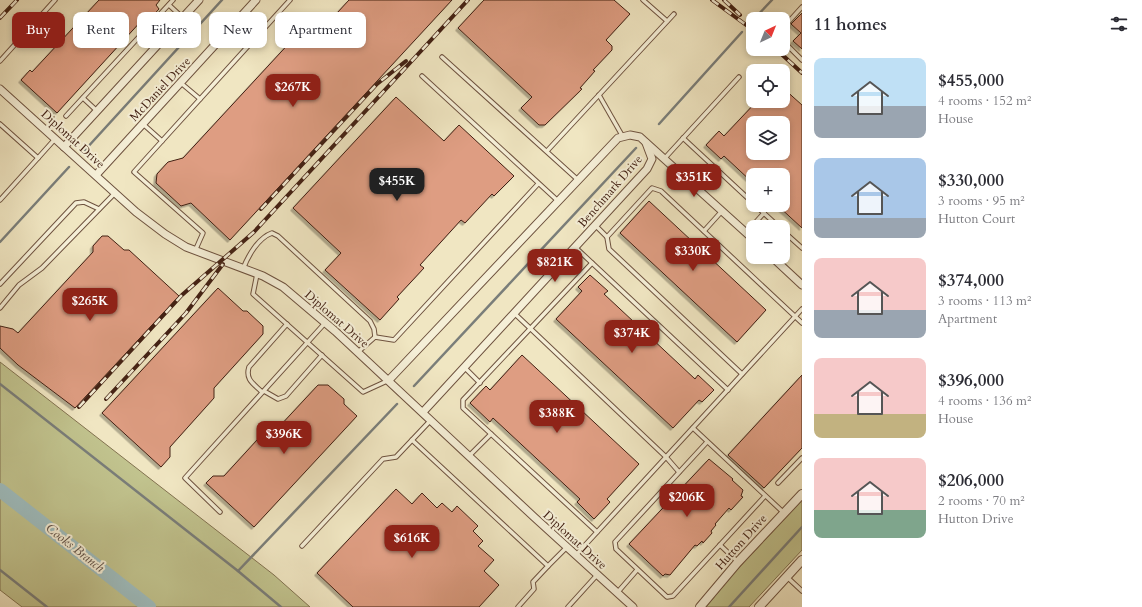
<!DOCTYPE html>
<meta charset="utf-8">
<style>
body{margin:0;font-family:Cardo,serif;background:#f2f2f3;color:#2b2b33;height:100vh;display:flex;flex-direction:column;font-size:15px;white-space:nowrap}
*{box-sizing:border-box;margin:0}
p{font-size:13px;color:#7c7c81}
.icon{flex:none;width:22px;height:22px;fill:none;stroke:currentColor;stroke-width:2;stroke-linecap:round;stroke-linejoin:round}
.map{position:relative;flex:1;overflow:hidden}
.sheet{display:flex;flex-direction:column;background:#fff;width:340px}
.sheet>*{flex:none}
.banner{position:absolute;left:12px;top:12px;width:380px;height:36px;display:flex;gap:8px}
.needle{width:26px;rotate:43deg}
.buttons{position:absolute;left:746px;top:12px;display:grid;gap:8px}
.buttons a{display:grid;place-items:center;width:44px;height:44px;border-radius:8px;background:#fff;box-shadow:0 2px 6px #0003;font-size:20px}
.price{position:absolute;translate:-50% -34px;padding:0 9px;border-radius:8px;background:#8f2418;color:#fff;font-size:13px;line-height:26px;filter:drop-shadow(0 1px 2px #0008)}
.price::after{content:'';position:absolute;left:50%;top:24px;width:12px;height:9px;margin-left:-6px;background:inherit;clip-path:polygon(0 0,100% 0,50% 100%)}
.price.on{background:#222;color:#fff}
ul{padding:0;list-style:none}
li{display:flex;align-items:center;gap:12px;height:100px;padding:0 12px}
li span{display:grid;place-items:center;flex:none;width:112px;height:80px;border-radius:8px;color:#555}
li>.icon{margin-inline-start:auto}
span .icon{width:48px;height:48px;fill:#fffc;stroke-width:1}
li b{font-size:17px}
h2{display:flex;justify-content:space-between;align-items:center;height:48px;padding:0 12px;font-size:17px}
.pill{padding:0 14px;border-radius:8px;background:#fff;box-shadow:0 2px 6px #0003;font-size:14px;line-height:36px}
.pill.on{background:#8f2418;color:#fff}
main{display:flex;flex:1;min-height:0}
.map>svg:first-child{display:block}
.green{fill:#c1c38e;stroke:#827250}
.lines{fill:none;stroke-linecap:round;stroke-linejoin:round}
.stream{stroke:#7a7e7a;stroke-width:2.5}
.river{stroke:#9fbdbe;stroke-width:14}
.building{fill:#de9d82;stroke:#422013;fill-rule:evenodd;filter:url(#shadow)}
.service-casing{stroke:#6e523f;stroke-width:5.5}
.minor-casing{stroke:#6e523f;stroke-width:9}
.tertiary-casing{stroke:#6e523f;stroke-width:10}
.service{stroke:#f5efd7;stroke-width:3.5}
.minor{stroke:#f5efd7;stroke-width:7}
.tertiary{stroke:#f5efd7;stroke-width:8}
.rail-casing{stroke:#422013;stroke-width:4}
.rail{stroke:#f5efd7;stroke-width:2.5;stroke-dasharray:8;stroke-linecap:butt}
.labels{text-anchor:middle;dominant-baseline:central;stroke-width:4;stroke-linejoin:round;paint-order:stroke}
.street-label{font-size:12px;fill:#422013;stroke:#f5efd7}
.water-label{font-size:13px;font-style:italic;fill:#5e4f46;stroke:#f5efd7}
</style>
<main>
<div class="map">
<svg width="802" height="607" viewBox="0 0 802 607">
<defs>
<filter id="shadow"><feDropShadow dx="-2.5" dy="2.5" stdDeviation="0" flood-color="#0004"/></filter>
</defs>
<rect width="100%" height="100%" fill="#f0e6c2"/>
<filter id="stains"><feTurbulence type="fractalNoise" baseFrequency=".005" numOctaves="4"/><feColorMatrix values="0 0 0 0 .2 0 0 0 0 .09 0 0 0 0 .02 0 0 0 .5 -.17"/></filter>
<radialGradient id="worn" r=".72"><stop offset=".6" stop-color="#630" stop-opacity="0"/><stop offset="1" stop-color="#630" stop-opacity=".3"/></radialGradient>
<!-- green -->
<g class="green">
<path d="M0,362L274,575L310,607H22L0,590Z"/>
<path d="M802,500V550L749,607H706L733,574Z"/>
</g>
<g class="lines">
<!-- stream -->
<g class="stream">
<path d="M754,19L772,0"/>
<path d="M751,22L753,21"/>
<path d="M659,124L742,32"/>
<path d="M85,150L222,0"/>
<path d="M0,242L69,167"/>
<path d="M0,384L238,571L281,607"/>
<path d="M414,386L636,148"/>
<path d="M0,570L47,607"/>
<path d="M238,571L397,404"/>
<path d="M729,607L802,527"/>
</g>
<!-- river -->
<path class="river" d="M0,490L149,607"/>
</g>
<!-- building -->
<g class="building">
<path d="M99,0H160L156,5L159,9L147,22L143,19L57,113L21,80L30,70L32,72Z"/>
<path d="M349,0H452L230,240L191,203L181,206L156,183L157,174L168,162L183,158L293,39L292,36L309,18H316L325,26Z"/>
<path d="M484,0H614L630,14L606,40L612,46V50L593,70L595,71L580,88L582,89L545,125H539L521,108L532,97L458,28Z"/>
<path d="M802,13V49L793,41L801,33L791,24Z"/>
<path d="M783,88L802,105V228L777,205H783V175H753V183L724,156L721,159L706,145L719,131L724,136L757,101H783ZM753,123H783V153H753Z"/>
<path d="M396,97L444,141L459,125L514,176L494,196L492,194L465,223L461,220L420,265L424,268L397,297L399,299L380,320L325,270L341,253L293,208Z"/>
<path d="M649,201L766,310L737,342L620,233Z"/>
<path d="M102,236H108L124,250H129L179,296L75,408L18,365L0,348V326L13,329L18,333L93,252V246Z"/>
<path d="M590,275L608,291L604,294L695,379L698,375L714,390L702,402L699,400L673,428L556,319L582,291L578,287Z"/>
<path d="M218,288L243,311H247L263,326V334L214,388V398L170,447V457L161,467L102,413Z"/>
<path d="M522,355L639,464L607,499L610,502L594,519L577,502L580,499L493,418L490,422L470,403L486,386L490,390Z"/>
<path d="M802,375V448L764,488L728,455Z"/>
<path d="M318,385H328L344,399V404L357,416L254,527L206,483L213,476H224L268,428H278Z"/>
<path d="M709,459L733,479L732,480L743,490L741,496L743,497L731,510L729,508L715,524L716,525L711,531L712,533L703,543L702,541L697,546L695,545L670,575L665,574L663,576L629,544Z"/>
<path d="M396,489L412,504L422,493L437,508L442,503L452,512L457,506L478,526L473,531L483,541L478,546L494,560L484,571L499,585L479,607H353L317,573Z"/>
</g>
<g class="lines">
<defs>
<g id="service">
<path d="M643,0L667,21"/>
<path d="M169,5L183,18"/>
<path d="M242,15L261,32"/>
<path d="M783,28L802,7"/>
<path d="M783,38L787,45L802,60"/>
<path d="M442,57L578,180"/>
<path d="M0,61L55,0"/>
<path d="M422,76L558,201"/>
<path d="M181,83L200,99"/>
<path d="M599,95L623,137"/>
<path d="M83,98L97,111"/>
<path d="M66,116L173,0"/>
<path d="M0,124L38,158L55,139"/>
<path d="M143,124L162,141L134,172L203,233L195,251"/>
<path d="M683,138L753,203"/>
<path d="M162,141L290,0"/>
<path d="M547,151L674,14"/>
<path d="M664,159L739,77"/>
<path d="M0,200L38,158"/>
<path d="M755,205L779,227"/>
<path d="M595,225L607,237"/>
<path d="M704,231L722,211"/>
<path d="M783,231L802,248"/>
<path d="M746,233L764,213"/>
<path d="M575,247L728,390"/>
<path d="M592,263L463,400V408L597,532"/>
<path d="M243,269C248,256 258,238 272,233L278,236L370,321L374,329L375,337"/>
<path d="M257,274L253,294L363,392L387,381"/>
<path d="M0,284L76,203L84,202L99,209"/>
<path d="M0,308L19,285L42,268L115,193"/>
<path d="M514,313L666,457L679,472"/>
<path d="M358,352L375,337L394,340L538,184"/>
<path d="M464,367L480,383"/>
<path d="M742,374L609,249L607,237L652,188L661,191L802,323"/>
<path d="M264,391L278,399L286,396L322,355"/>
<path d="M262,392C254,384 245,380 249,367L287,324"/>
<path d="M693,428L784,513"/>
<path d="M412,440L548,566L533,582L534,589L518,607"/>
<path d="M707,442L615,542L616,549L667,597L673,596L765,496"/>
<path d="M469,456L491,434"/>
<path d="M778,483L802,458"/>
<path d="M220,512L185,478L325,323"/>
<path d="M720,545L738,562"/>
<path d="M302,546L383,459L396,457L430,421"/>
<path d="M576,555L802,309"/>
<path d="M548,566L567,547"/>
<path d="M787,577L802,591"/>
<path d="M617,593L637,570"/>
<path d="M568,607L597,575"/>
</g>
<g id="minor">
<path d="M0,89L136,212L165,234L186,247L263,276L283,287L335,331L534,517L633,607"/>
<path d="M64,147L199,0"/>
<path d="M96,175L256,0"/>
<path d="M772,257L802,285"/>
<path d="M389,380L618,138L630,135L640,137L753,239"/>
<path d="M423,412L647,169L652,159L646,143"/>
</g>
<g id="tertiary">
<path d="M700,607L738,562L802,494"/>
<path d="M759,607L802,560"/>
</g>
</defs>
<!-- service casing -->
<use href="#service" class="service-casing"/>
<!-- minor casing -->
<use href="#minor" class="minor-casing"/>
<!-- tertiary casing -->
<use href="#tertiary" class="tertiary-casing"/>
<!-- service -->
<use href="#service" class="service"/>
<!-- minor -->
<use href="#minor" class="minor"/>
<!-- tertiary -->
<use href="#tertiary" class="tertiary"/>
<defs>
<g id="rail">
<path d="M712,0L753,30"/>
<path d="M724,0L740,15"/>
<path d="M0,18L17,0"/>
<path d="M776,49L802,73"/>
<path d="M261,209L377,84L406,61"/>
<path d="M106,399L186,313L223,264"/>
<path d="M79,407L182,295L254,232L468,0"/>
</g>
</defs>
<!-- rail casing -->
<use href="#rail" class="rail-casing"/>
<!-- rail -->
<use href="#rail" class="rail"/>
</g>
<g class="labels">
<!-- street labels -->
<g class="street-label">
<text transform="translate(160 89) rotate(-47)">McDaniel Drive</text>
<text transform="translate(73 139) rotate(42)">Diplomat Drive</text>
<text transform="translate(610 191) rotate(-49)">Benchmark Drive</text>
<text transform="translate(337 319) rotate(41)">Diplomat Drive</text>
<text transform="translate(575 540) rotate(42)">Diplomat Drive</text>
<text transform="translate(741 542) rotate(-48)">Hutton Drive</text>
</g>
<!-- water labels -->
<g class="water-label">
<text transform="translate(75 548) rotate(38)">Cooks Branch</text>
</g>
</g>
<rect width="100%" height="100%" filter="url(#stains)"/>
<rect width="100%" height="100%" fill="url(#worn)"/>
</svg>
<div class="buttons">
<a><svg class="needle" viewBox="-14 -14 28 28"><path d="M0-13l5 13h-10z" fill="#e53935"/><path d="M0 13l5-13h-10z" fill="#7c7c81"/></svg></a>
<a><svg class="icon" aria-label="locate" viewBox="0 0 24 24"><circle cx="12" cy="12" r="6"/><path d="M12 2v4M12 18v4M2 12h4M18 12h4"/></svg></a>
<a><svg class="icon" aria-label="layers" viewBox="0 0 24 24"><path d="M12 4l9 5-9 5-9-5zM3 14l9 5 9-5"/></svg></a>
<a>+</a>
<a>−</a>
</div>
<b class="price" style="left:293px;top:108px">$267K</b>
<b class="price" style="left:694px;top:198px">$351K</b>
<b class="price on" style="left:397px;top:202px">$455K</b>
<b class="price" style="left:693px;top:272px">$330K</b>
<b class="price" style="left:555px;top:283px">$821K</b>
<b class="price" style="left:90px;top:322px">$265K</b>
<b class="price" style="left:632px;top:354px">$374K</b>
<b class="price" style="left:557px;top:434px">$388K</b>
<b class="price" style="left:284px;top:455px">$396K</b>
<b class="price" style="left:687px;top:518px">$206K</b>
<b class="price" style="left:412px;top:559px">$616K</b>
<div class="banner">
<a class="pill on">Buy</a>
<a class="pill">Rent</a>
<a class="pill">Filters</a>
<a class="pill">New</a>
<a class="pill">Apartment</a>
</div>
</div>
<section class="sheet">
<h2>11 homes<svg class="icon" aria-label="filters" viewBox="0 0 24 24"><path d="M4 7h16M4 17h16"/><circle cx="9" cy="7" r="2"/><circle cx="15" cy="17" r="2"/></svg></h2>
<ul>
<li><span style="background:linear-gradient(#bfe0f5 60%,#9aa5b1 0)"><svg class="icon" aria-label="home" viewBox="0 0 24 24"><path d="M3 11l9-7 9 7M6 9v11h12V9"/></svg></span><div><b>$455,000</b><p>4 rooms · 152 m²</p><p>House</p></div></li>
<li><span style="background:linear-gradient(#a9c7e8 75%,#9aa5b1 0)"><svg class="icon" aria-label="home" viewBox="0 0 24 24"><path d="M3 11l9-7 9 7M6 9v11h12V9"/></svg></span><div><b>$330,000</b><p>3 rooms · 95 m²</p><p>Hutton Court</p></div></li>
<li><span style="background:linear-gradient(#f6c9c9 65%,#9aa5b1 0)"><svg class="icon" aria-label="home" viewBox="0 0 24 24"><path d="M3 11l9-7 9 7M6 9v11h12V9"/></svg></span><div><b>$374,000</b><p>3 rooms · 113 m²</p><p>Apartment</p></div></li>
<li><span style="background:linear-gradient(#f6c9c9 70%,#c2b280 0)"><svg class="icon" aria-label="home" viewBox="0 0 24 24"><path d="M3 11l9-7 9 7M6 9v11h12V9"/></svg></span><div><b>$396,000</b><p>4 rooms · 136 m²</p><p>House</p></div></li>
<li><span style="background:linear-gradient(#f6c9c9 65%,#7fa58c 0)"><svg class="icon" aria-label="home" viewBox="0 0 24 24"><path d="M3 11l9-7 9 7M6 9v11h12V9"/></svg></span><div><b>$206,000</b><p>2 rooms · 70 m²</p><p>Hutton Drive</p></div></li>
</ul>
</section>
</main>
